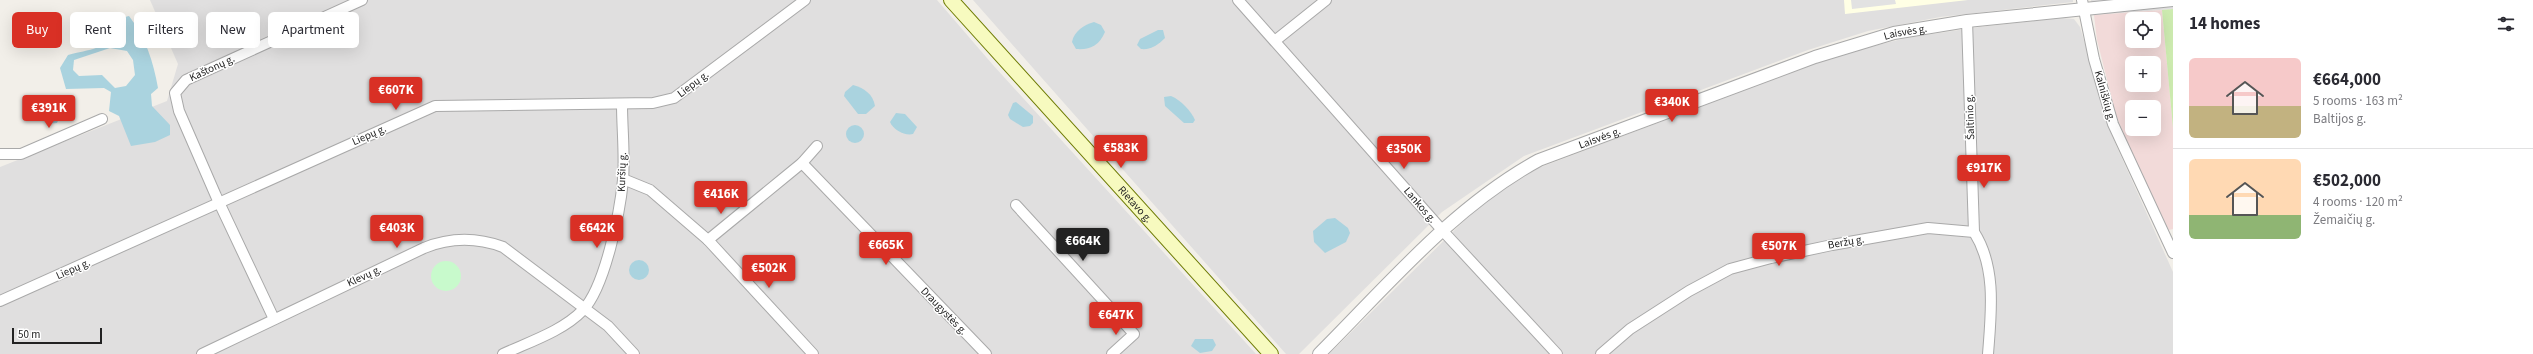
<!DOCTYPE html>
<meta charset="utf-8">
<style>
body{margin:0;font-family:"Source Sans 3",sans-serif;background:#f7f7f7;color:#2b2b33;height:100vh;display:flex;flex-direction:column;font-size:15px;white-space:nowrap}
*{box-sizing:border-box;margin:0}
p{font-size:13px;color:#7c7c81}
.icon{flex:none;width:22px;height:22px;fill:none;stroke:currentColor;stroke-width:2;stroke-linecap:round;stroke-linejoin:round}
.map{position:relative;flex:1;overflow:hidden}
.sheet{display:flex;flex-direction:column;background:#fff;width:360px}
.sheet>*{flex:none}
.hud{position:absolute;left:12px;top:12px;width:380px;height:36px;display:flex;gap:8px}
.controls{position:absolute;left:2125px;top:12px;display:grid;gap:8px}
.controls a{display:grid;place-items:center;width:36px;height:36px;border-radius:6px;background:#fff;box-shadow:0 4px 16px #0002;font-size:20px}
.scale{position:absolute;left:12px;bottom:10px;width:90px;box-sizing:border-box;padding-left:4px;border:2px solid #222;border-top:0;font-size:11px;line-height:14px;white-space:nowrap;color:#222;-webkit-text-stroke:3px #fff;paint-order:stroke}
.price{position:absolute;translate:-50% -34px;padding:0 9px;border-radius:4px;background:#d93025;color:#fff;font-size:13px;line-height:26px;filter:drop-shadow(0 1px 2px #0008)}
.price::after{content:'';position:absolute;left:50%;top:24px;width:12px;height:9px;margin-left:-6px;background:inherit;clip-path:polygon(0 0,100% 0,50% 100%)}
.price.selected{background:#222;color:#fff}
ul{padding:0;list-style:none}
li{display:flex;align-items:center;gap:12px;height:100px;padding:0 16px}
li+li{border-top:1px solid #e1e1e2}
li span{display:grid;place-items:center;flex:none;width:112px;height:80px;border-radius:6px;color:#555}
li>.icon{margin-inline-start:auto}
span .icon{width:48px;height:48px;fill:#fffc;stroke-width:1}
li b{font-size:17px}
h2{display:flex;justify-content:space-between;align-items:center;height:48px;padding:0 16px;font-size:17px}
.chip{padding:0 14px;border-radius:6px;background:#fff;box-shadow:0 4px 16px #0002;font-size:14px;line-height:36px}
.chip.selected{background:#d93025;color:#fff}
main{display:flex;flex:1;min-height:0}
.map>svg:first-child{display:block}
.residential{fill:#e0dfdf}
.commercial{fill:#f2dad9;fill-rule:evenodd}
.education{fill:#ffffe5}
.grass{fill:#cdebb0}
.park{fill:#c8facc}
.parking{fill:#e2e2e2}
.water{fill:#aad3df;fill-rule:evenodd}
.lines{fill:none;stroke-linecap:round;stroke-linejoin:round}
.minor-casing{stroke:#a9a9a9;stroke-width:12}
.tertiary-casing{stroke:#a9a9a9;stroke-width:14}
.secondary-casing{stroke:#707d05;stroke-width:16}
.minor{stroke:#fff;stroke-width:10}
.tertiary{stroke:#fff;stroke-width:12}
.secondary{stroke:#f7fabf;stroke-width:14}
.labels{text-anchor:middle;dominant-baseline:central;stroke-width:3;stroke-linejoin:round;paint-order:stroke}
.street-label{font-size:11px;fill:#222;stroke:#fff}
</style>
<main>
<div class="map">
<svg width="2173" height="354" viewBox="0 0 2173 354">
<rect width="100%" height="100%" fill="#f2efe9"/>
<!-- residential -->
<g class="residential">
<path d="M150,0H937L993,65L1256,354H0V167L167,101L178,64Z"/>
<path d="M973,0H2073V2L1940,17L1868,31L1808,50L1524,156L1442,212L1299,354H1286Z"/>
<path d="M2091,0H2173V9L2094,15Z"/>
<path d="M2063,18L2074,19L2080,27L2112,136L2173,272V354H1329L1480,205L1511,183L1541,167L1838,55L1906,38L1979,27Z"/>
</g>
<!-- commercial -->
<path class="commercial" d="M2162,10L2173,128V229L2169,230L2140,173L2116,115L2097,40L2094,15ZM2132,19H2154V41H2132ZM2132,63H2154V85H2132ZM2132,107H2154V129H2132Z"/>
<!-- education -->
<path class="education" d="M1844,0H1968L1845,14Z"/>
<!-- grass -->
<path class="grass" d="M2173,9V128L2162,10Z"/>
<!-- park -->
<circle class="park" cx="446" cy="276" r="15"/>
<!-- parking -->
<path class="parking" d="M1851,0H1895L1896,4L1852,9Z"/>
<!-- water -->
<g class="water">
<path d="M129,16C146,38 153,61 158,88L151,94L152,106L170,125V135L155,142L131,146L119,116L109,111L111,92L104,88L66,89L60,68L68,55C88,49 111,51 112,25L121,18ZM110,48L127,51L133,60L135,75L126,86L115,88L102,75L79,76L73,70L74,60Z"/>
<path d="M1094,22L1101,25L1105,32C1099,46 1090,50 1076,49L1072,42C1074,31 1084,25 1094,22Z"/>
<path d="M1158,30H1163L1165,38C1158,45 1151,50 1141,49L1137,45L1140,39Z"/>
<path d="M853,85C864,88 873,94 875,106L866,114H858L844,96L845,92Z"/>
<path d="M44,95C54,101 64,110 57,123C40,126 36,109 37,96Z"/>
<path d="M1171,96C1181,100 1191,111 1195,120L1193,123H1184L1165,106L1164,97Z"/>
<path d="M1016,102L1033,116V123L1030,126L1023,127L1010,119L1008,115L1013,103Z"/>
<path d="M896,113L905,114L917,127L913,134C905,136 893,130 890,122Z"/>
<circle cx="855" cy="134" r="9"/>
<path d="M1335,218L1348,228L1350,233L1346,242L1325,253L1314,242L1313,231L1327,219Z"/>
<circle cx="639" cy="270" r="10"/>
<path d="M1195,339H1213L1216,345L1212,351L1200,353L1191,346Z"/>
</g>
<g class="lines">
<defs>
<g id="minor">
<path d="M1238,0L1442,230L1557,354"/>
<path d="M2082,0L2094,59L2113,124L2173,253"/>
<path d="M1967,21L1974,232C1997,268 1991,314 1988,354"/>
<path d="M1276,40L1326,0"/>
<path d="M0,154H21L102,119"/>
<path d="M802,163L986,354"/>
<path d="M623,179L650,190L708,240L802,163L817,146"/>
<path d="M1016,205L1134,334L1112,354"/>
<path d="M708,240L813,354"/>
<path d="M0,301L435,106L653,103L674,98L805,0"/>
<path d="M274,319L216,196L179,111L175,93L186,80L362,0"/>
<path d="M202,354L424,248C451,237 476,237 503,247L608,326L634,354"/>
<path d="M503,354C529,342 563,331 583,310C605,287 620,212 623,180C625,155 622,129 622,104"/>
<path d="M1601,354L1630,329L1689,291L1730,269L1771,258L1832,245L1928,228L1974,232"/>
</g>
<g id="tertiary">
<path id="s1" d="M1319,354C1388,285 1453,207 1539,160L1815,57L1894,33L1967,21L2173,0"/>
</g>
<g id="secondary">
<path id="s2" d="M951,0L1271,354"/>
</g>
</defs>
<!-- minor casing -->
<use href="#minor" class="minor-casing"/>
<!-- tertiary casing -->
<use href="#tertiary" class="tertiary-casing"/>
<!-- secondary casing -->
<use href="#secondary" class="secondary-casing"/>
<!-- minor -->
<use href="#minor" class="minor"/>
<!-- tertiary -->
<use href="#tertiary" class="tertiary"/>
<!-- secondary -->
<use href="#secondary" class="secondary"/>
</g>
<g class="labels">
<!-- street labels -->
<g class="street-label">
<text stroke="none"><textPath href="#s1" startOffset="683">Laisvės g.</textPath></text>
<text transform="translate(212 68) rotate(-25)">Kaštonų g.</text>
<text transform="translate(693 84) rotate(-37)">Liepų g.</text>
<text transform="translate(2105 96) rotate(74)">Kalniškių g.</text>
<text transform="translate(1970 117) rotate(-92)">Šaltinio g.</text>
<text transform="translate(369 135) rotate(-24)">Liepų g.</text>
<text stroke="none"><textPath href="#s1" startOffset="359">Laisvės g.</textPath></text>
<text transform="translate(622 172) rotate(-88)">Kuršių g.</text>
<text stroke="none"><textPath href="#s2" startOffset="275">Rietavo g.</textPath></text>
<text transform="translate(1420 205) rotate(49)">Lankos g.</text>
<text transform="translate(1846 242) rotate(-10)">Beržų g.</text>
<text transform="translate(73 269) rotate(-24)">Liepų g.</text>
<text transform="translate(364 276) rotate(-25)">Klevų g.</text>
<text transform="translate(944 311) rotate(46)">Draugystės g.</text>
</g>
</g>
</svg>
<div class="controls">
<a><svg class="icon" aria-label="locate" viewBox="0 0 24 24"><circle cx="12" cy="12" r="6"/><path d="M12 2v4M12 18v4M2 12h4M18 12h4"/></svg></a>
<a>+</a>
<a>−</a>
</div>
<div class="scale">50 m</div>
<b class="price" style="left:396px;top:111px">€607K</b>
<b class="price" style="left:1672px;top:123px">€340K</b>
<b class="price" style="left:49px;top:129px">€391K</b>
<b class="price" style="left:1121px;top:169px">€583K</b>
<b class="price" style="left:1404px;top:170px">€350K</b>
<b class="price" style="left:1984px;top:189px">€917K</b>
<b class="price" style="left:721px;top:215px">€416K</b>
<b class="price" style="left:397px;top:249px">€403K</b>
<b class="price" style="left:597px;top:249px">€642K</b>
<b class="price selected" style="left:1083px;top:262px">€664K</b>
<b class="price" style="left:886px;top:266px">€665K</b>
<b class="price" style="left:1779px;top:267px">€507K</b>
<b class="price" style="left:769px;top:289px">€502K</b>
<b class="price" style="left:1116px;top:336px">€647K</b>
<div class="hud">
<a class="chip selected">Buy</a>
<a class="chip">Rent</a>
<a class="chip">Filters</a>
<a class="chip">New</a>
<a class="chip">Apartment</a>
</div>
</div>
<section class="sheet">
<h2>14 homes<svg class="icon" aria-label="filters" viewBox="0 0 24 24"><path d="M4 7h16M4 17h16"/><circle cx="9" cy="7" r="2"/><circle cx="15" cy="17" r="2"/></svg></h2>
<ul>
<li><span style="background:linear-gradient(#f6c9c9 60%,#c2b280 0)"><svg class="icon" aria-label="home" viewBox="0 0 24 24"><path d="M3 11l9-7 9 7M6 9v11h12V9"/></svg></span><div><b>€664,000</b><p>5 rooms · 163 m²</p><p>Baltijos g.</p></div></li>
<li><span style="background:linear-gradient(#ffd9b3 70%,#8fb573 0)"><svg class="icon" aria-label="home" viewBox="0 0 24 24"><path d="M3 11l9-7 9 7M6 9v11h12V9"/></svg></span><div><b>€502,000</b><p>4 rooms · 120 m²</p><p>Žemaičių g.</p></div></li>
</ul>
</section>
</main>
